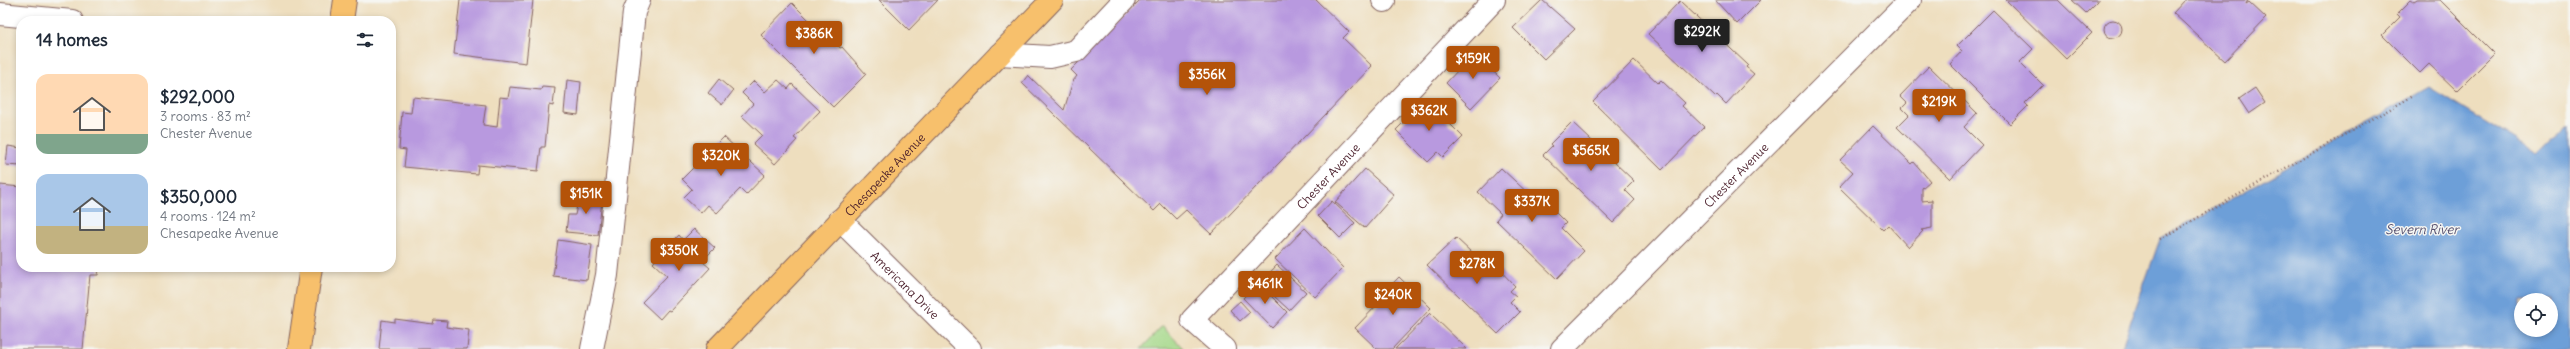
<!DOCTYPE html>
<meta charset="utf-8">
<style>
body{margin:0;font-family:Delius,sans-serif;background:#f2f2f3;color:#1f2937;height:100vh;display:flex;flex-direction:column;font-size:15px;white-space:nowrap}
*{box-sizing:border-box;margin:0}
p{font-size:13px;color:#747a83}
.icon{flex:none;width:22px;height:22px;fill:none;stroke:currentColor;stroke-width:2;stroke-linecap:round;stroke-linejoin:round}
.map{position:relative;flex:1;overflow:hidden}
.drawer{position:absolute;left:16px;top:16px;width:380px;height:256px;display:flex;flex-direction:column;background:#fff;border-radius:16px;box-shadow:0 2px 6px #0003}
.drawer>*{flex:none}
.fabs{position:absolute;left:2514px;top:293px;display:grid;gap:8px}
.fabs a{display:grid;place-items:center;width:44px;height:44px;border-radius:50%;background:#fff;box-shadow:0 2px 6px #0003;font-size:20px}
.price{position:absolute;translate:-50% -34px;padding:0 9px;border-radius:4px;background:#b45309;color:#fff;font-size:13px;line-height:26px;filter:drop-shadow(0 1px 2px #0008)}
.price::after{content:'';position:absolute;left:50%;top:24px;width:12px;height:9px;margin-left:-6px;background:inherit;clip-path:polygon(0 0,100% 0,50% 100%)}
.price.current{background:#222;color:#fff}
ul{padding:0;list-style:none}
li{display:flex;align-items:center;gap:12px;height:100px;padding:0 20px}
li span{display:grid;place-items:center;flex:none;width:112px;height:80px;border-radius:12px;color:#555}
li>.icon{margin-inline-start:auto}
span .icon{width:48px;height:48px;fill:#fffc;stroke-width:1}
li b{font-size:17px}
h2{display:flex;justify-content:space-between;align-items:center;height:48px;padding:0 20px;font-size:17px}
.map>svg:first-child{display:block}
.green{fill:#a3d786;stroke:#767b58}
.water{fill:#6d9fd8;stroke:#5c5f82;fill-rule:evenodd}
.building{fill:#b899df}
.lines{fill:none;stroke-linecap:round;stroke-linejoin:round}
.minor-casing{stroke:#83625e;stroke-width:24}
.major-casing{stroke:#83625e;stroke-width:24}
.path{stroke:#83625e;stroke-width:2.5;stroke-dasharray:1 3;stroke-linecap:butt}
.minor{stroke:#fff;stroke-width:22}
.major{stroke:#f7c06c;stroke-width:22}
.labels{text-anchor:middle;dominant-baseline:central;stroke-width:3;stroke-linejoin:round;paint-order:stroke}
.street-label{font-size:12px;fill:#4a1f2b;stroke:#f6f6f2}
.water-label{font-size:13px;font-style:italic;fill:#585270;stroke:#f6f6f2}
</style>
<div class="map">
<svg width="2570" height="349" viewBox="0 0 2570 349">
<rect width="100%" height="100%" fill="#f6f6f2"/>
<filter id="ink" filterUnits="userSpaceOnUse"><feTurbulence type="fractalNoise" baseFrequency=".025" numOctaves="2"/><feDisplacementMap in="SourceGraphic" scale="8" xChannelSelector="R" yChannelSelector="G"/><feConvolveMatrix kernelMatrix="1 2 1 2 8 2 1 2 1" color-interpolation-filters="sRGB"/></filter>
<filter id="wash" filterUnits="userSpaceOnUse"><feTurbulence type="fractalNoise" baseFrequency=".012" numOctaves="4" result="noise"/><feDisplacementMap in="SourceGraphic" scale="16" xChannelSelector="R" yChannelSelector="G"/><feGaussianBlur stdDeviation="0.9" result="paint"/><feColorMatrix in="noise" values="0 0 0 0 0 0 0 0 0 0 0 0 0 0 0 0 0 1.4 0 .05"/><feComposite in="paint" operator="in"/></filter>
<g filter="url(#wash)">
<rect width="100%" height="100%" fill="#eedebe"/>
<!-- green -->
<path class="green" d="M1162,326L1183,348L1141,349Z"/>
<!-- water -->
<path class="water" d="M2429,87L2538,154L2570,123V349H2121L2160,239ZM2521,300H2551V330H2521Z"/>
<g id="blocks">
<!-- building -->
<g class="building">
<path d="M460,0H533L526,63L454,54Z"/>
<path d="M879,0H938L909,30Z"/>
<path d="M1140,0H1316L1349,32L1343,38L1372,66L1211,234L1186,210L1176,219L1161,204L1154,211L1022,83L1028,75L1064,110L1073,81L1077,76L1071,70Z"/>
<path d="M1542,0L1575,29L1544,59L1513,28Z"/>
<path d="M1715,0H1761L1737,24Z"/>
<path d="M2006,0H2058L2092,33L2066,59Z"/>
<path d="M2072,0H2099L2086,13Z"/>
<path d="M2185,0H2248L2246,4L2249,2L2266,18L2225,61L2173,13Z"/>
<path d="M2411,0L2414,2L2417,0H2440L2494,54L2457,91L2429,64L2420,73L2382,35L2400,17L2397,14Z"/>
<path d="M1680,1L1748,65L1746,67L1754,74L1726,104L1717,95L1715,97L1648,34Z"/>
<path d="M792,3L814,25L816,23L840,48L842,47L866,74L833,107L761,35Z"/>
<path d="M1993,10L2033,49L2020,62L2043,85L2025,103L2028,106L2010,124L1950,64L1962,51L1957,46Z"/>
<circle cx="2113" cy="29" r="9"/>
<path d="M1474,53L1500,78L1471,108L1446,83Z"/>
<path d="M1634,60L1658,83L1661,80L1685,103L1682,106L1704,127L1662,170L1593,102Z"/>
<path d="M1929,66L1977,113L1964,127L1982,145L1950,179L1897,127L1909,115L1902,108L1907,103L1900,96Z"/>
<path d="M719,79L733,91L722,105L708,93Z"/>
<path d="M567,80L581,82L578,115L564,113Z"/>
<path d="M778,80L788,89L792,84L820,111L794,138L797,140L775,164L753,144L762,135L742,116L753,104L742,93L754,81L765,92Z"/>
<path d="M510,87L541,90L542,87L555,88L553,106L549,105L545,147H541L538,171L478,165L477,174L404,167L406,150L399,149L402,112L411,113L413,97L486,105L483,125L497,127L500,97L508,98Z"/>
<path d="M2255,88L2265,103L2249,114L2239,99Z"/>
<path d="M1426,100L1463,137L1443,157L1438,152L1428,162L1396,130Z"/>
<path d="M1572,122L1634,181L1625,190L1635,200L1613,223L1543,155L1552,146L1550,144Z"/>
<path d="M1873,126L1912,164L1914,162L1930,181L1922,188V201L1932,200V228L1921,230L1923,231L1908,247L1888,225L1883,230L1839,187L1853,172L1840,160Z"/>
<path d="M724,137L765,175L746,195L740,189L717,213L708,205L701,213L684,197L692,189L682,179Z"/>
<path d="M8,146L21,148V166L6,165Z"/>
<path d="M1501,168L1531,196L1535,192L1566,223L1561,228L1584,251L1557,279L1496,220L1501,214L1478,192Z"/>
<path d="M1365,169L1394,195L1365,228L1335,202Z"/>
<path d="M0,185L21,187V267H99L98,275H90L83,349H0Z"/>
<path d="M580,191L598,193V200H602L598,235L566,232L568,215H575Z"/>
<path d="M1332,201L1355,223L1340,238L1318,216Z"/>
<path d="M1305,228L1343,268L1315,297L1275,259Z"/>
<path d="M694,229L715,248L702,261L710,268L670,311L668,310L660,319L642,302L667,276L653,263L679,235L683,240Z"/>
<path d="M1456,238L1487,267L1492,262L1515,286L1510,291L1516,296L1510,302L1520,312L1498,334L1427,265Z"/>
<path d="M558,240L592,245L587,280L553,276Z"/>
<path d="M1277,265L1306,292L1289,310L1260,283Z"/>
<path d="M1399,277L1431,308L1392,349H1377L1355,328L1379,303L1376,301Z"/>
<path d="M1258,283L1287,312L1272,328L1243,298Z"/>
<path d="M1240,301L1250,312L1240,321L1230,310Z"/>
<path d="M1430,313L1465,347L1467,349H1395Z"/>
<path d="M395,319L433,324L434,320L447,321L446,327L469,330L467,349H379L382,320L395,322Z"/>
</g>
</g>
</g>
<g filter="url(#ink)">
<use href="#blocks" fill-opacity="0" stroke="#83625e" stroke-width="1"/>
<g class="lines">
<defs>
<g id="minor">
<path d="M1383,0L1384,1"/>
<path d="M0,14L72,21"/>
<path d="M1000,54L1050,57L1076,51L1124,0"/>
<path id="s1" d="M840,220L970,349"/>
<path d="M592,349L607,275L634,12L639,0"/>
<path id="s2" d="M1225,349L1192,320L1494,0"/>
<path id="s3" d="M1562,349L1910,0"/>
</g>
<g id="major">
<path d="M342,21L345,0"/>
<path d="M299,349L311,267"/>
<path id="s4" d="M717,349L1052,0"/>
</g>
</defs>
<!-- minor casing -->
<use href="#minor" class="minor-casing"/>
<!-- major casing -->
<use href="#major" class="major-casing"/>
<!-- path -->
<path class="path" d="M2160,239L2413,96"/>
<!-- minor -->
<use href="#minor" class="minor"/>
<!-- major -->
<use href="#major" class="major"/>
</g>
</g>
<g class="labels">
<!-- street labels -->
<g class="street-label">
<text stroke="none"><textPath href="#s4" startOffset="242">Chesapeake Avenue</textPath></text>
<text stroke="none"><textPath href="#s3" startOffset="246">Chester Avenue</textPath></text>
<text stroke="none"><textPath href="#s2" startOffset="242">Chester Avenue</textPath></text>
<text stroke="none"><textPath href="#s1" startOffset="92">Americana Drive</textPath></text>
</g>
<!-- water labels -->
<g class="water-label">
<text x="2422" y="229">Severn River</text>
</g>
</g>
</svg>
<div class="fabs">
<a><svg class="icon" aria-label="locate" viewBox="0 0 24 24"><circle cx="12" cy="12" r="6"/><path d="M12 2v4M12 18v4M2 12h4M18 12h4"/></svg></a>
</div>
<b class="price current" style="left:1702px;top:53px">$292K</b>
<b class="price" style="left:814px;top:55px">$386K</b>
<b class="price" style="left:1473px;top:80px">$159K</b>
<b class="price" style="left:1207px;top:96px">$356K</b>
<b class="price" style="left:1939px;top:123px">$219K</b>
<b class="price" style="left:1429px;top:132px">$362K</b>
<b class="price" style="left:1591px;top:172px">$565K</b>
<b class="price" style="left:721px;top:177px">$320K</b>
<b class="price" style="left:586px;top:215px">$151K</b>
<b class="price" style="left:1532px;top:223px">$337K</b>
<b class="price" style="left:679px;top:272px">$350K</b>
<b class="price" style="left:1477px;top:285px">$278K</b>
<b class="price" style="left:1265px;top:305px">$461K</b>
<b class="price" style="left:1393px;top:316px">$240K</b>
<section class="drawer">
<h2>14 homes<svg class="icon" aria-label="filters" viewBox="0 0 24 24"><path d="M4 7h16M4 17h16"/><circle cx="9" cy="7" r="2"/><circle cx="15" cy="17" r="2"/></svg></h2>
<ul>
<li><span style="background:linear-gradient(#ffd9b3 75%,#7fa58c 0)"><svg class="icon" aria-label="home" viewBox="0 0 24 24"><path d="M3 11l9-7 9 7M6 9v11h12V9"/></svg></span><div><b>$292,000</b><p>3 rooms · 83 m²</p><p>Chester Avenue</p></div></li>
<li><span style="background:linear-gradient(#a9c7e8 65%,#c2b280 0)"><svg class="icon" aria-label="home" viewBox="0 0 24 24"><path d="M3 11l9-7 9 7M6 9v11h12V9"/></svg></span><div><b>$350,000</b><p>4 rooms · 124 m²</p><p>Chesapeake Avenue</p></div></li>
</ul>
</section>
</div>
